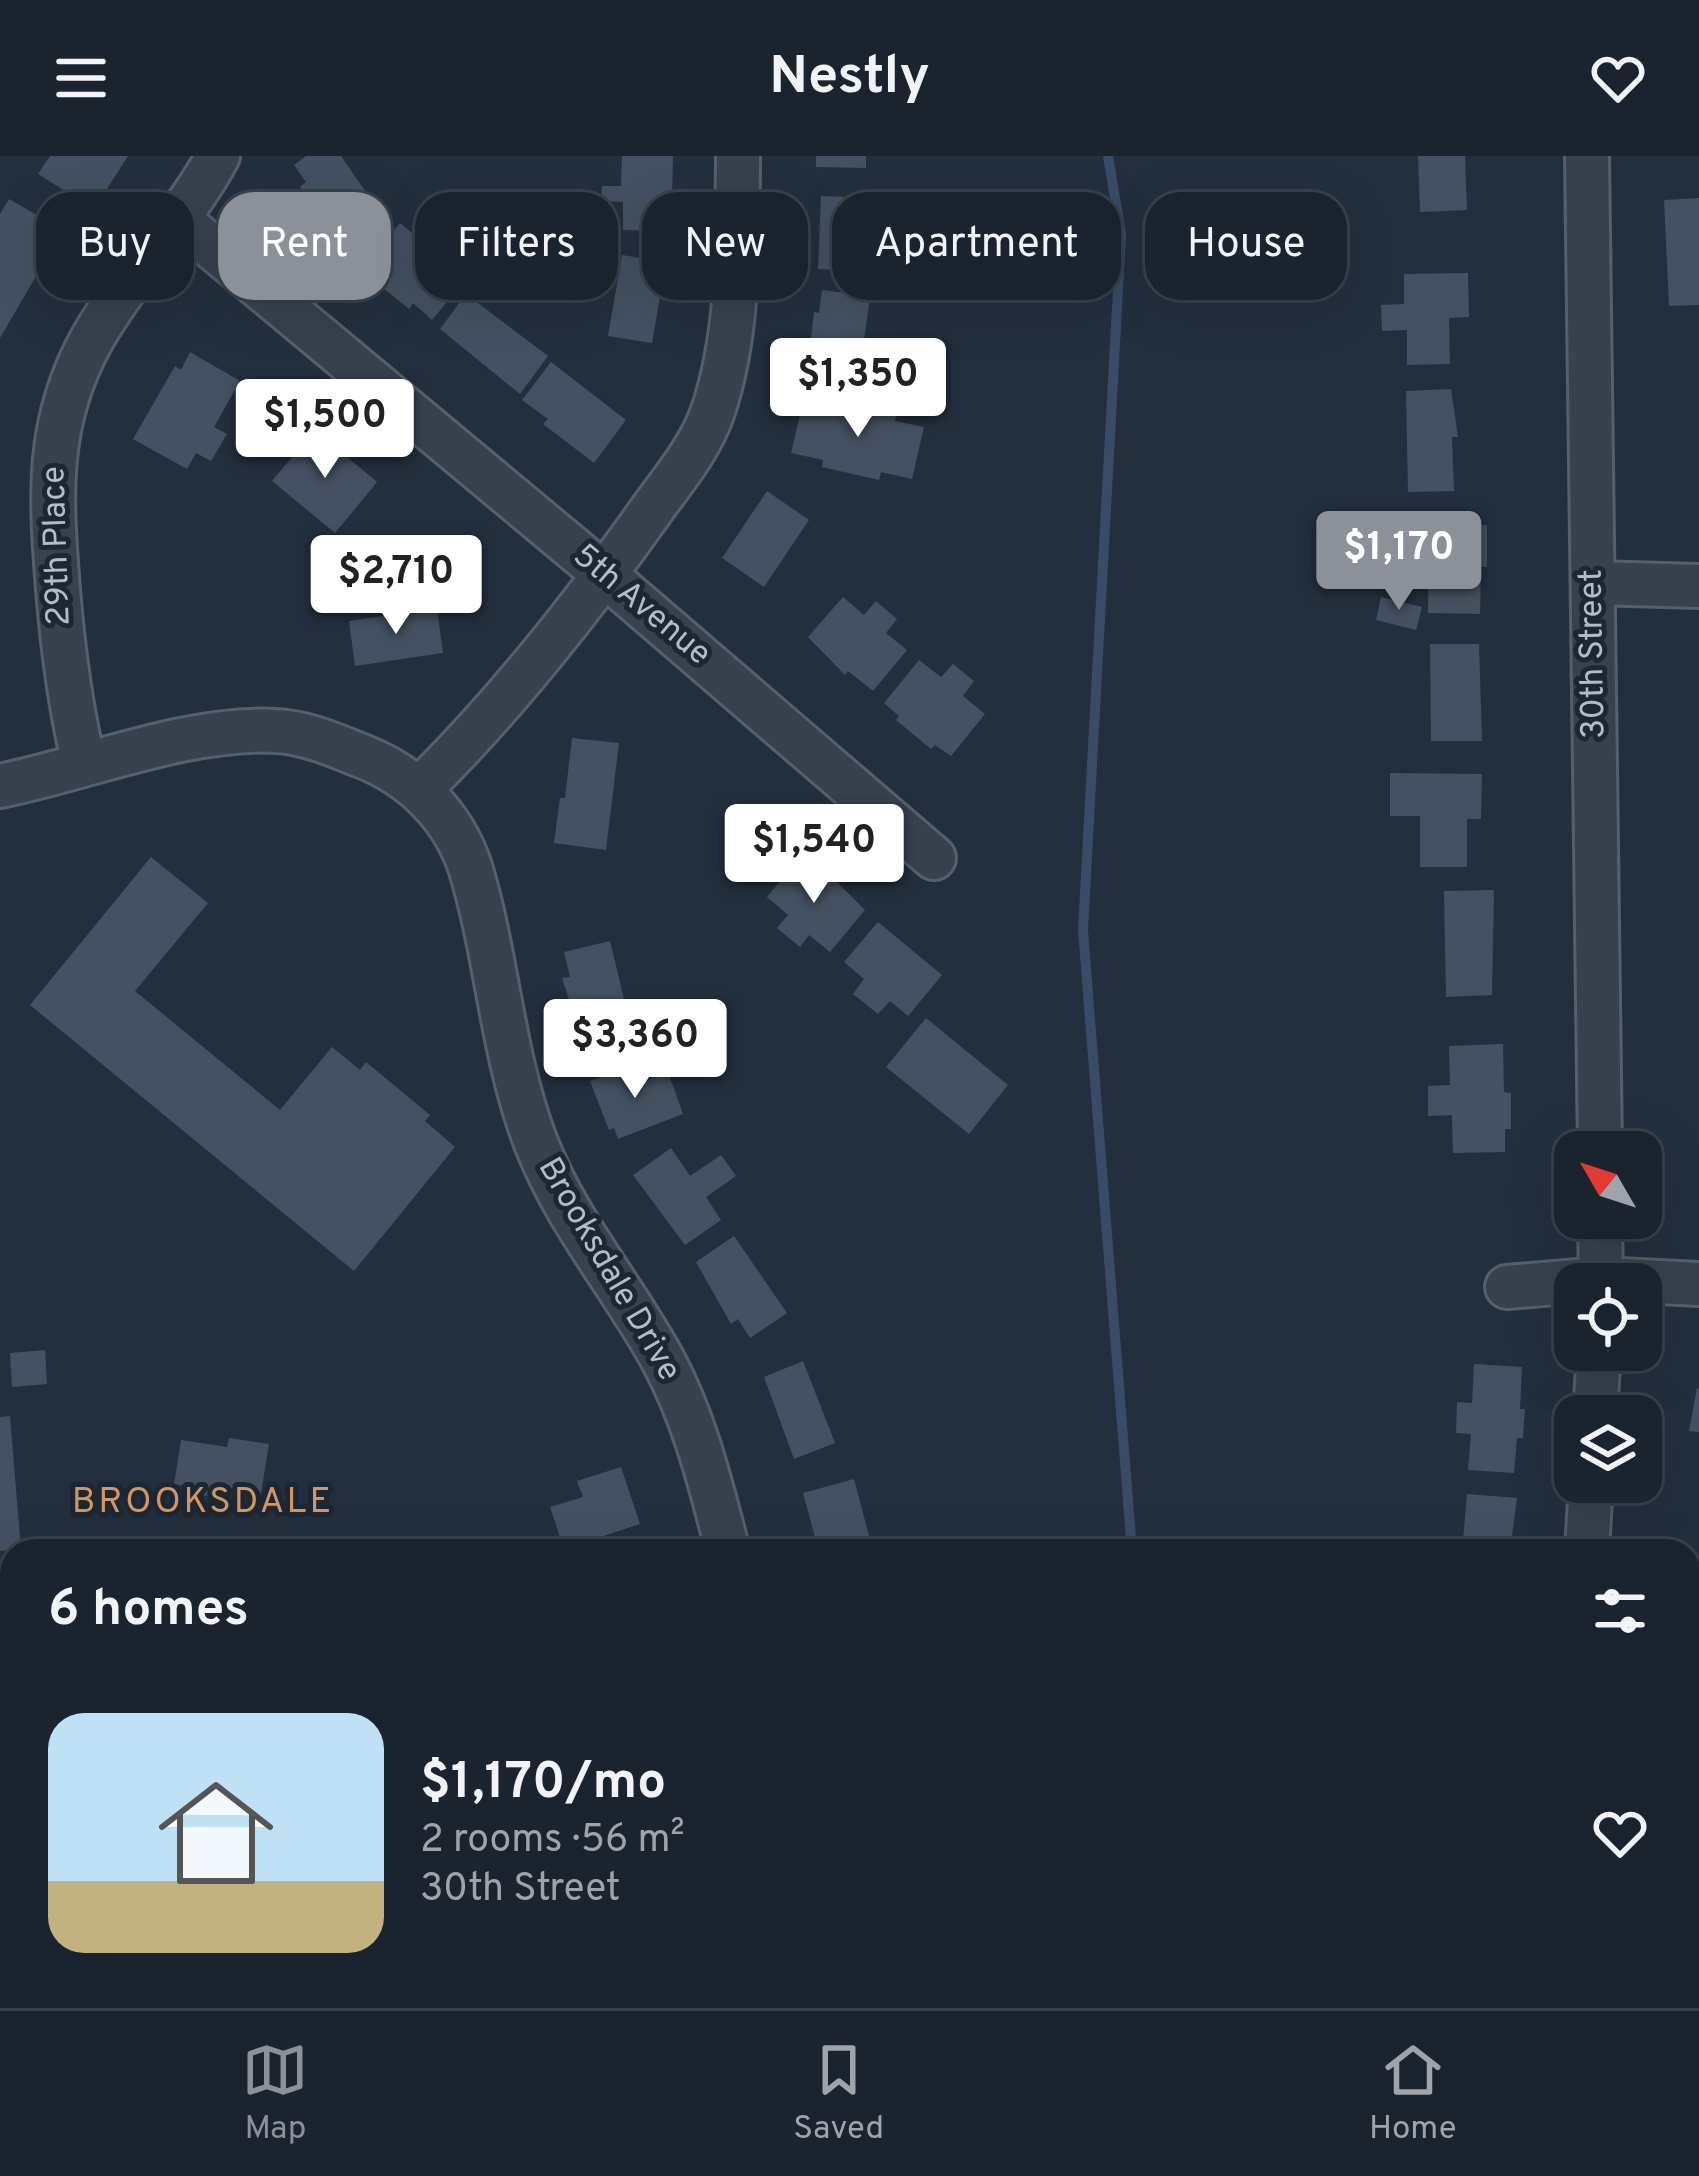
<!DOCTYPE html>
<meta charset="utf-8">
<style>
body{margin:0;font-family:Overpass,sans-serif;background:#242b36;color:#f1f3f6;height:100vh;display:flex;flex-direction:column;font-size:45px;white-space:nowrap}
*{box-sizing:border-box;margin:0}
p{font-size:39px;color:#a0a4aa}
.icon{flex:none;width:66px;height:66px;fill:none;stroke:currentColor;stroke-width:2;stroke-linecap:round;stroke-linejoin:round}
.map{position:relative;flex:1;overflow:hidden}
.side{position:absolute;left:0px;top:1383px;width:1701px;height:471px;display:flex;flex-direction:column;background:#1b232e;border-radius:36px 36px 0 0;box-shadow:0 12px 48px #0002,0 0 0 3px #39404a}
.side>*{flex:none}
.guide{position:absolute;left:36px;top:36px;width:1629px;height:108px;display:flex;gap:24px}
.needle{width:78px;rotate:309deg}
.tools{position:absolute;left:1554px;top:975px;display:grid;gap:24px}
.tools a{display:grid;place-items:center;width:108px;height:108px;border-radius:24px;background:#1b232e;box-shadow:0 12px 48px #0002,0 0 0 3px #39404a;font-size:60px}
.price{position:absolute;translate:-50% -102px;padding:0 27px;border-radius:12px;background:#fff;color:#222;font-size:39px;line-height:78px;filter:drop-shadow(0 3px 6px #0008)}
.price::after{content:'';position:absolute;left:50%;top:72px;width:36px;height:27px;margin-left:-18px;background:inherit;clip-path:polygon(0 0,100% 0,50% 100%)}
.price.on{background:#8c9099;color:#fff}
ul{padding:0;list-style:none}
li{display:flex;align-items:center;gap:36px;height:300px;padding:0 48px}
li+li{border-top:3px solid #39404a}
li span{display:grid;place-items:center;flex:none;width:336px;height:240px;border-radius:36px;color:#555}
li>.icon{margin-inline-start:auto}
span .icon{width:144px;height:144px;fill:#fffc;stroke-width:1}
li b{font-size:51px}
h2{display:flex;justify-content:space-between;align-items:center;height:144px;padding:0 48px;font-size:51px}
.chip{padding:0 42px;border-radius:36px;background:#1b232e;box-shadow:0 12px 48px #0002,0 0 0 3px #39404a;font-size:42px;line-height:108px}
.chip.on{background:#8c9099;color:#fff}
header{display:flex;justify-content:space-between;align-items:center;height:156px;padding:0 48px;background:#1b232e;font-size:54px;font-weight:700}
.tab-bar{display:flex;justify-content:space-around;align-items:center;height:168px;border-top:3px solid #39404a;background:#1b232e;font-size:33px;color:#a0a4aa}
.tab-bar a{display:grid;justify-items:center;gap:6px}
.tab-bar .on{color:#8c9099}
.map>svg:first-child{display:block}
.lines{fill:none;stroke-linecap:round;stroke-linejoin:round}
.stream{stroke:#394c67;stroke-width:10}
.building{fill:#455162}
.minor-casing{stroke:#565f6c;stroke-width:48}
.minor{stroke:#38414e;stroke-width:42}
.labels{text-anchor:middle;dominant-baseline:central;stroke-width:10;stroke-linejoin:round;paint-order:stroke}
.street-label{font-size:33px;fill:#b4bcc9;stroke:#1d2633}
.neighbourhood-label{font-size:36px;letter-spacing:3px;fill:#d59563;stroke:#1d2633}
</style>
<header><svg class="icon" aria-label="menu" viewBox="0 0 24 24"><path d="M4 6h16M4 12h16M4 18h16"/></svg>Nestly<svg class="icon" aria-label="heart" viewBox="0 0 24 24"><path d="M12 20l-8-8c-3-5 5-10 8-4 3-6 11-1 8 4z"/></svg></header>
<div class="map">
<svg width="1699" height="1852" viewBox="0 0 1699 1852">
<rect width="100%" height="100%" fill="#242f3e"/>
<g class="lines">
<!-- stream -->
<g class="stream">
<path d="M1108,0L1121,78L1083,774L1132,1395"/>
<path d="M1097,1852L1098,1842"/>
</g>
</g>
<!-- building -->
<g class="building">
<path d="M50,0H128L94,53L38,18Z"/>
<path d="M306,0H341L383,61L347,86L337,72L331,76L300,31L306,26L294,9Z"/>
<path d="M622,0H673L671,75L623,74V46L601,45L602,30H621Z"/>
<path d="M816,0H866V12L816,11Z"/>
<path d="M1418,0H1465L1467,54L1420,56Z"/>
<path d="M821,40L867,42L866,67L886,68L885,83L867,82L866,115L818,113Z"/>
<path d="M1699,42V149L1669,150L1664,44Z"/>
<path d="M9,43L63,74L0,182V58Z"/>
<path d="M400,67L467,122L432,164L413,147L409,153L377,127L381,122L365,109Z"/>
<path d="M622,99L666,106L652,187L608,180Z"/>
<path d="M1468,117L1469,161L1449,162L1450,208L1407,209V174L1382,175L1381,149L1404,148V118Z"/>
<path d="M822,134L870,140L859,223L818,219L821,201L809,199L814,156L819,157Z"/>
<path d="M466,138L548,200L520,238L440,173Z"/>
<path d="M190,196L240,225L214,271L227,278L211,305L196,297L187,313L133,283L175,210L181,214Z"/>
<path d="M551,206L626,264L594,307L543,268L548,263L522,244Z"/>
<path d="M1451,233L1458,281H1452L1454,335L1408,336L1406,235Z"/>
<path d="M832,243L897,257L895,265L924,271L912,323L881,316L879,324L822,311L823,304L791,297L803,246L830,252Z"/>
<path d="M315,274L377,326L335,377L272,325Z"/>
<path d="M767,335L809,364L764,431L722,402Z"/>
<path d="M1429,368L1487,369V411H1481L1480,458L1428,457Z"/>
<path d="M843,441L864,459L876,445L897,463L886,477L907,494L873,535L848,515L845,519L808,481Z"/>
<path d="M1381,441L1422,451L1416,474L1376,464Z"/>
<path d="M437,452L443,497L355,510L349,465Z"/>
<path d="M1430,488H1479L1482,585H1431Z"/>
<path d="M919,504L941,521L953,508L974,525L963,540L985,558L951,600L935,589L931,593L896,564L899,560L884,547Z"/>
<path d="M572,582L619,587L606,694L554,687L560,642H565Z"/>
<path d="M1390,617L1482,618L1481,663H1467V711H1420V660H1390Z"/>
<path d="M151,701L208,747L135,835L280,954L332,891L360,914L366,906L430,959L425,965L455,991L354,1115L30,849Z"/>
<path d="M800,701L825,721L828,717L865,754L830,796L809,779L800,791L777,772L788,759L767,741Z"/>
<path d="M1494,734L1492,839L1446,841L1444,735Z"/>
<path d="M878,766L942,819L908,860L890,845L878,858L853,838L864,823L844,806Z"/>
<path d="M610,785L633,880L585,892L562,822L570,821L564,796Z"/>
<path d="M926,862L1008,929L969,978L886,911Z"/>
<path d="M1503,888L1504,936L1511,937V973H1505V996L1453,997L1452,959L1428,960V930L1450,929L1449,890Z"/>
<path d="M636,908L643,926L668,916L683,958L618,983L614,972L609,974L590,925Z"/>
<path d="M671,992L690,1020L721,999L736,1020L706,1041L721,1064L685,1089L633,1019Z"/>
<path d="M734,1080L787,1157L750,1182L738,1163L731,1168L696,1106Z"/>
<path d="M45,1194L47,1228L12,1231L10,1197Z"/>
<path d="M803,1205L835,1287L794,1303L764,1221Z"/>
<path d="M1474,1208L1522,1211L1520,1253H1525L1523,1282H1517L1514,1317L1468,1314L1471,1278L1456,1277L1457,1246L1472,1247Z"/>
<path d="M1697,1232L1699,1233V1276L1689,1275Z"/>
<path d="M10,1260L21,1393L0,1395V1261Z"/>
<path d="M229,1282L269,1288L261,1337L229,1332L227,1343L195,1338L196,1332L174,1328L181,1284L227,1291Z"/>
<path d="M621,1311L640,1368L564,1393L550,1351L583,1341L577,1325Z"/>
<path d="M854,1323L873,1395H825L822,1383L816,1385L803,1337Z"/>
<path d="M1467,1338L1517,1342L1510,1395H1462Z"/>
<path d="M357,1384L358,1395H314L313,1388Z"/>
<path d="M1696,1510L1699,1511V1594L1689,1593Z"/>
<path d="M12,1602V1724H8L0,1662V1604Z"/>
<path d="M1696,1637H1699V1714L1690,1713Z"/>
<path d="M1689,1726L1699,1727V1824H1689Z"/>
<path d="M899,1842H943L945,1852H901Z"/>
<path d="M1385,1842H1484L1483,1852H1385Z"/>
</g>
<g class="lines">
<defs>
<g id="minor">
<path d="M1587,0L1600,996"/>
<path d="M179,64L605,419L934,702"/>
<path d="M1594,427L1699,430"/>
<path d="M84,608C70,550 63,494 58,434C51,342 45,267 92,183C129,118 182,66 218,0"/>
<path d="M0,630C85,613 189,570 275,575C305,576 334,589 362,600C413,620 454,660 471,714C498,804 502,899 536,987C567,1067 624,1132 664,1206C696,1266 711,1331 728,1395"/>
<path d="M421,632C505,549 581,453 650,356C672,325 700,293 713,255C740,174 737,85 738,0"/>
<path d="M1600,1062L1601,1128"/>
<path d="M1507,1131L1601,1123L1699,1128"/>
<path d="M1595,1260L1599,1194"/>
<path d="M1587,1395L1591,1326"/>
<path d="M0,1448L12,1446"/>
<path d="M826,1842L828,1852"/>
<path d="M1560,1852L1561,1842"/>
</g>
</defs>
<!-- minor casing -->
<use href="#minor" class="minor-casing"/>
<!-- minor -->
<use href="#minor" class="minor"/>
</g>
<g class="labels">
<!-- street labels -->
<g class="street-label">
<text transform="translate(58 390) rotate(-92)">29th Place</text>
<text transform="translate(641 450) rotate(40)">5th Avenue</text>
<text transform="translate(1594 498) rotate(-91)">30th Street</text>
<text transform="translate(608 1114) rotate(60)">Brooksdale Drive</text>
</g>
<!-- neighbourhood labels -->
<g class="neighbourhood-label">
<text x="203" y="1347">BROOKSDALE</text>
</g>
</g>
</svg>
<div class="tools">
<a><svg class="needle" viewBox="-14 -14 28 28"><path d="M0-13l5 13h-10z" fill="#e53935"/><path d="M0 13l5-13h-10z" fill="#a0a4aa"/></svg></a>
<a><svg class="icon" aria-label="locate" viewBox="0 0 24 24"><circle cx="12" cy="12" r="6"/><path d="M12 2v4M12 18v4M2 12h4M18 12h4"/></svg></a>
<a><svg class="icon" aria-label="layers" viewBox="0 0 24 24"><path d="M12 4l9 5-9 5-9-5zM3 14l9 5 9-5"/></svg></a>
</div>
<b class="price" style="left:858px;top:284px">$1,350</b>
<b class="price" style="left:325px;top:325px">$1,500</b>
<b class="price on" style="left:1399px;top:457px">$1,170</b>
<b class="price" style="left:396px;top:481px">$2,710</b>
<b class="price" style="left:814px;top:750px">$1,540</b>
<b class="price" style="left:635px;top:945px">$3,360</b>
<div class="guide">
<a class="chip">Buy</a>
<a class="chip on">Rent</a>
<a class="chip">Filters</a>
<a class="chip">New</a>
<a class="chip">Apartment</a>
<a class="chip">House</a>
</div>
<section class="side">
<h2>6 homes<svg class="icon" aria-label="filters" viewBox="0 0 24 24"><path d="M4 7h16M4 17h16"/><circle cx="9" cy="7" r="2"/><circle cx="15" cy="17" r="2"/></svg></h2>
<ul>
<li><span style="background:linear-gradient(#bfe0f5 70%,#c2b280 0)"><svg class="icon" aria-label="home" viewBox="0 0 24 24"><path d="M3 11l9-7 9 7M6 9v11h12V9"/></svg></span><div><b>$1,170/mo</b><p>2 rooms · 56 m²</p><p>30th Street</p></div><svg class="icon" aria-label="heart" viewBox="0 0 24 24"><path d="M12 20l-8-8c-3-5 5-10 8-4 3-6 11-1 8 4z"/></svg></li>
</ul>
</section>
</div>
<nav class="tab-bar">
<a class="on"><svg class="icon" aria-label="map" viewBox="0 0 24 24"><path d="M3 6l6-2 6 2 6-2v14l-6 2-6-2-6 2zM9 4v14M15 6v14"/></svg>Map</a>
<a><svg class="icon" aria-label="saved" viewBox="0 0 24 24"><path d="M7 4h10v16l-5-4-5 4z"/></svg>Saved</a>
<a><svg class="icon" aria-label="home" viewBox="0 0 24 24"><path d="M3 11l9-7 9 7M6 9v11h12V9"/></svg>Home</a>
</nav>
